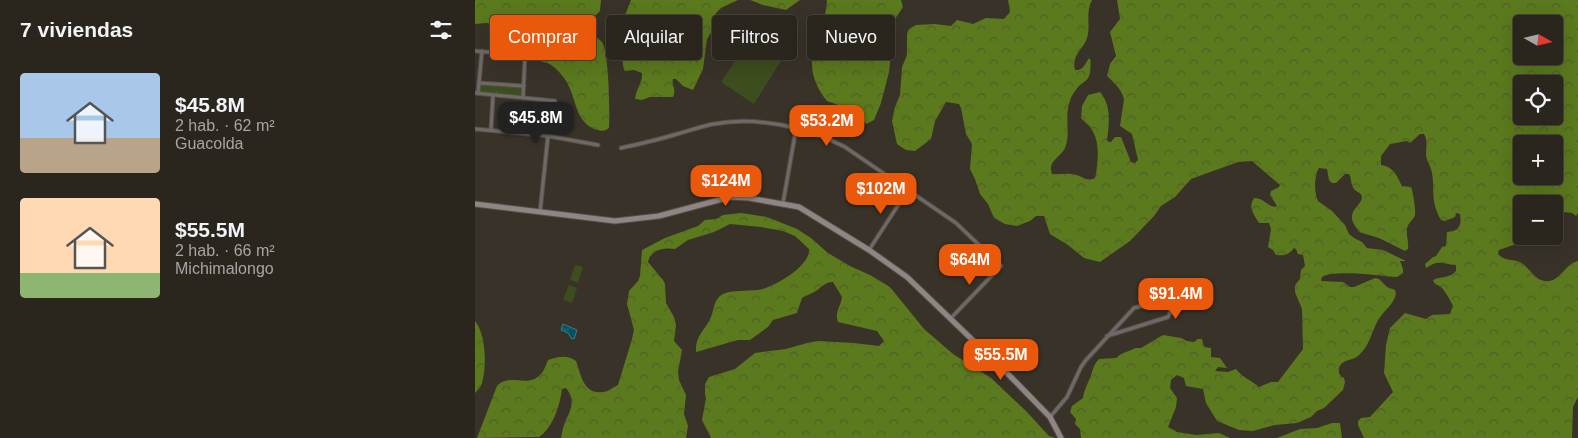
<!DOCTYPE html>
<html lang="es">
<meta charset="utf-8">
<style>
body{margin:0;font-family:Arial,sans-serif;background:#322e27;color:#f1f3f6;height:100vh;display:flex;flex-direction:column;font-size:19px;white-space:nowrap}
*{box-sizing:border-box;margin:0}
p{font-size:16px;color:#a5a5a4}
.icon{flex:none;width:28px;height:28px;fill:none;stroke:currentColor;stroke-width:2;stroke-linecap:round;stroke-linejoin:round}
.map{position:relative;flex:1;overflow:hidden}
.details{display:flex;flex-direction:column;background:#2a261e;width:475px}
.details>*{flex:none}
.hud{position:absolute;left:15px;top:15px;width:475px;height:45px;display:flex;gap:10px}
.needle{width:32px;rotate:98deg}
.buttons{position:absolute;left:1038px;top:15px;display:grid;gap:10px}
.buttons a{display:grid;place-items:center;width:50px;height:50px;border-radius:5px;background:#2a261e;box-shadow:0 5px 20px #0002,0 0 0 1px #46433c;font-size:25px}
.price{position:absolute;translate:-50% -42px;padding:0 11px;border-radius:10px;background:#ea580c;color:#fff;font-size:16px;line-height:32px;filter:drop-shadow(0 1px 2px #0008)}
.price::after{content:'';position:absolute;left:50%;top:30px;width:15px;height:11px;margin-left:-8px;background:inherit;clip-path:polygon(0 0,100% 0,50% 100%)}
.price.current{background:#222;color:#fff}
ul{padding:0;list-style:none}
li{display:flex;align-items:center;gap:15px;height:125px;padding:0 20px}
li span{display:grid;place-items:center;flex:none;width:140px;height:100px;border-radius:5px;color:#555}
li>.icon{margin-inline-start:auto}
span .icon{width:60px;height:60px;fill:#fffc;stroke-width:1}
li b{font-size:21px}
h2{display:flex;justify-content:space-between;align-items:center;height:60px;padding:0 20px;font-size:21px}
.tag{padding:0 18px;border-radius:5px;background:#2a261e;box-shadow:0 5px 20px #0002,0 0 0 1px #46433c;font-size:18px;line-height:45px}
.tag.current{background:#ea580c;color:#fff}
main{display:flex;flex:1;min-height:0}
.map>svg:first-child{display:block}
.green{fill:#3c4d1e}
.forest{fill:url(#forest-crowns);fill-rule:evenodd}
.park{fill:url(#park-tufts)}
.water{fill:url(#water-ripples);stroke:#447a85}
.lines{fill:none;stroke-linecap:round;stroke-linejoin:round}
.minor-casing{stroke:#555046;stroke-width:5}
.secondary-casing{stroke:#555046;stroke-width:7}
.minor{stroke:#6f6868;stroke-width:3}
.secondary{stroke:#908585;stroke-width:5}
</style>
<main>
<section class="details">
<h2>7 viviendas<svg class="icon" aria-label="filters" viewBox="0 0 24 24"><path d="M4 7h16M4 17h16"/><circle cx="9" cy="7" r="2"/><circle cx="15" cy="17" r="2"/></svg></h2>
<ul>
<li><span style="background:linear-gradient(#a9c7e8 65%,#b9a48a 0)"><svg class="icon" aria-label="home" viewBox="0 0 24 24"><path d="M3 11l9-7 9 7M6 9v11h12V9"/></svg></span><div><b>$45.8M</b><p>2 hab. · 62 m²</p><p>Guacolda</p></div></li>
<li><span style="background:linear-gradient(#ffd9b3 75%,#8fb573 0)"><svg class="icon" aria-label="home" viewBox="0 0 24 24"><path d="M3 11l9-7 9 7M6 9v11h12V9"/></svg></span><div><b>$55.5M</b><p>2 hab. · 66 m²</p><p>Michimalongo</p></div></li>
</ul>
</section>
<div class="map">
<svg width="1103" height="438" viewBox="0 0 1103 438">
<defs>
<pattern id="forest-crowns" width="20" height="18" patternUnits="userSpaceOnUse" patternTransform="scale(1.25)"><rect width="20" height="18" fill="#5b791d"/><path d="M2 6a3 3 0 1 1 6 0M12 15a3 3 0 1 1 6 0" fill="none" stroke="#4f5f2c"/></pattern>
<pattern id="park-tufts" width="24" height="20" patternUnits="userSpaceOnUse" patternTransform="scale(1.25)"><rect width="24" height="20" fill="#3c4d1e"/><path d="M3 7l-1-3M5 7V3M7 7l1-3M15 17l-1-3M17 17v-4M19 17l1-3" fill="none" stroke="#58663e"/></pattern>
<pattern id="water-ripples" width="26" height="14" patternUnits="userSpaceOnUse" patternTransform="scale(1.25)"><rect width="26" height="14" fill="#035265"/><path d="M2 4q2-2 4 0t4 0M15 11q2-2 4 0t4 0" fill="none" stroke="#276a7a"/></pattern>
</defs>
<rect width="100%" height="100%" fill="#383228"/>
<!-- green -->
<g class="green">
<path d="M281,29L312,51L279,104L246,82Z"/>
<path d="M100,265L108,267L103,283L95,280Z"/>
<path d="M94,285L102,288L97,303L88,300Z"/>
</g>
<!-- forest -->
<g class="forest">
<path d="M0,0H126L125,11L108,28C114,33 122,36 127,42C134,52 135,114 134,128C129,132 125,131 119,129C98,119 102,95 89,78C85,73 81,68 76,65C72,62 65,62 62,58C55,51 57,31 54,21L24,25L11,23L0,24Z"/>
<path d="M156,0H263L246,8L241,13L238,29L232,39L228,69L218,90L208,86L201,79H198C196,85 202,90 198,97H175L167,100L160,99C161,89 168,82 167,73L159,70L150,71C145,64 148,25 150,15C152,10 154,5 156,0Z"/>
<path d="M275,0H325L311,10L288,5Z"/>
<path d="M352,0H426L428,7L416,25L417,47L414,72L406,103L399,120L391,124C379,108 368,107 352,101C330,73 336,54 347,23C350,15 352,8 352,0Z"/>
<path d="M533,0H617C610,13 616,25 612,38C608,50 596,55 600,70C608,71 610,64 614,58L616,61C615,66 616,72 614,76C612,82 606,83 603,87C600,91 596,96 595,101C589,116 596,133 590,148C585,158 572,161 577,174C585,175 593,172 601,175C609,177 611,182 620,178L621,174C623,160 625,143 617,130C615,125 609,122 606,118L607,106L613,95L625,92C637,106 634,124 632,141L636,142L640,137H646L656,162L660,163L663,160L657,134L645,126L649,99C646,88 639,83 632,76L635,64L641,56L635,32L645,19L642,0H1103V213L1101,216L1097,213L1079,211V204H1046V236H1050L1044,243L1024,250L1023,254C1029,261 1037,259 1045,262C1053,266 1058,277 1066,280C1083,287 1089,264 1103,261V397L1098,407L1097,438H889L883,425V421L886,418L895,417L918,392L909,373L911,345L915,328L930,313L951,319L957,315L975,314L978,306C975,300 972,294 967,288C963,284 960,286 958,280C966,276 974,279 981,271V265C966,264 965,259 951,268L950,264L958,257L961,256L967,247L971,246L972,232C984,231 987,226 985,214L981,213L980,217L970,221L966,220C955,200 960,192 957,173C956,166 951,161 951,154C951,147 953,141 949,134H945L935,143L932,141L915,144L906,156V165C919,167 922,176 927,186L936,187C938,191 941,212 940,215C939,220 933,222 932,229C931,235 934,242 933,249L930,251L904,238L884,232C882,228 877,223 877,218C876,209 887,204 887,197C886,192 881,192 879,189C875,184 877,178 874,174H870L861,183H857L854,180L852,169L844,168C839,176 839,193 843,201L857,211L870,225L874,234L879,238L887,242L892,248L908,250L931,261H925L928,269V273L922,277C906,276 860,269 847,277L846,281L868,282L875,287H879L900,278L904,279L912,287L920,290C921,293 921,294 920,297C918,304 910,310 906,316C896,329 897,344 883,356C877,361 867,359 864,368C863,373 865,376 869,378L870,382L868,390L849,408L842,411L836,417L822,423L800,425L778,431L764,430L742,421L731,403L728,389L711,386L709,378L702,375L696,380L695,388L702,398L701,407L693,427L702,432L721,435L744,433L755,438H606L605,429L600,424L601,419L595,412L597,406L608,398C609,390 612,385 615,378C618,370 618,365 624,359L641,358L646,354L661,348H666L688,335L706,338L712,341L719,342L723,339H727L729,347L736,348V357L745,358L752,368L743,367L740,371L753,372L761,369C768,378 776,380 784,387L796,382H803L828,349L827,309L820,292V285L825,279L826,270L830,266L828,255L823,254L821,249L819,248C813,255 810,256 801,255L798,250L793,247L796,229L794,223H784C778,213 773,208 779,198C789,198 792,206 800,207L802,206L795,195L796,191L804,187L805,185L777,161L763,162L716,179L700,197L686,206L679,216L655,241L625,262L609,258L593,245L575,234L569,216H561L555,221L542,226L530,224L519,218L513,204L505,194L500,179L495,169L497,144L491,134L486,108L484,104L471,102L460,121L456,139L440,151L431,150L422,144L417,121L420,107L425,95L427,67L432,55V34L434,29L441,25L460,24L476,26L482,20L498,24L511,18L529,19L535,12ZM1046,24H1079V56H1046ZM1046,84H1079V116H1046ZM1046,144H1079V176H1046Z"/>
<path d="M266,213L292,217L322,229L336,238L353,253L375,266L395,275L415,287L449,329L478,354L516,378L552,412L574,436L581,438H236L227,420L231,398L230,394V384L234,377L260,369L280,353L311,349L332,343L343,341L379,343L404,346L409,341L402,331L363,322C359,313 366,306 367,297L358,282C349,282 347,288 339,292C335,294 331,296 327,298L322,313L298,320L293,327L275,340H263L221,352C220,337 228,332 234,321C240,312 237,300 248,294C255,290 274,291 283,290C298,288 336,266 334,249L320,236L308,231L286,227L255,224L239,232L213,240L200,249C189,247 175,250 173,262L188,280L190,284L191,303L199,317L201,325L199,341L207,350L203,372L204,380L211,395L209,414L213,426L211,438H86C87,433 88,427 90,422C96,410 101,400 91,388L87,389C85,405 78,428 64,437L2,438L22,386C35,372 53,389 66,374C69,371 71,365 73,360C82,357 92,354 101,361C106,374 108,395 128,392C133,392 138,387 143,385L157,339L159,330L152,304L154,291L163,281L165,276L167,250L190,238L223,226L230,220L241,219L248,215Z"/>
<path d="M0,321C11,334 12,367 7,383C6,387 3,390 0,393Z"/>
<path d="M857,423H865L867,438H802L825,429L842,428Z"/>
</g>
<!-- park -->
<path class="park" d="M5,83L47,87V97L5,93Z"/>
<!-- water -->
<path class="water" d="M88,324L102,330L99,339L96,338L93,333L86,330Z"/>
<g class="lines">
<defs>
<g id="minor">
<path d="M0,51L48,55L50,56L48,98"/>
<path d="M4,83L49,86"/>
<path d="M0,93L80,101"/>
<path d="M3,93L7,51"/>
<path d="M0,129L73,136L123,145"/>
<path d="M16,130L18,95"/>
<path d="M146,148C164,144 183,140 202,134C214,131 227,126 239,124C282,116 333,127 370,147L481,223L526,266L476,318"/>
<path d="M308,203L321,129"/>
<path d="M65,212L73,136"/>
<path d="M394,250L433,190"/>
<path d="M575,417L592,397L606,367L611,360L659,308L685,301L694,304C696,309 696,312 693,317L632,336"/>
</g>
<path id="secondary" d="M0,204L140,221L184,216L255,197L274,198L324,207L394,250L432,277L533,374L575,417L586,438"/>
</defs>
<!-- minor casing -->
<use href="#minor" class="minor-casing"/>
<!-- secondary casing -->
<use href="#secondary" class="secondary-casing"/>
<!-- minor -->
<use href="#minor" class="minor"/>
<!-- secondary -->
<use href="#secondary" class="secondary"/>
</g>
</svg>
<div class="buttons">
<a><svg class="needle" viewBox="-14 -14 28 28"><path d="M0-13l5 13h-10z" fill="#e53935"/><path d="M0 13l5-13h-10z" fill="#a5a5a4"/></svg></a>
<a><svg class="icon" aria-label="locate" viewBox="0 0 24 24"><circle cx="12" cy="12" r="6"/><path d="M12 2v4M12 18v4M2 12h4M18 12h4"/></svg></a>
<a>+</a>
<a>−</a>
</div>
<b class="price current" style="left:61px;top:144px">$45.8M</b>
<b class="price" style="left:352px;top:147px">$53.2M</b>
<b class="price" style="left:251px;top:207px">$124M</b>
<b class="price" style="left:406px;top:215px">$102M</b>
<b class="price" style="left:495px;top:286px">$64M</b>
<b class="price" style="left:701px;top:320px">$91.4M</b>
<b class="price" style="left:526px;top:381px">$55.5M</b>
<div class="hud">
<a class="tag current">Comprar</a>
<a class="tag">Alquilar</a>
<a class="tag">Filtros</a>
<a class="tag">Nuevo</a>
</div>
</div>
</main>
